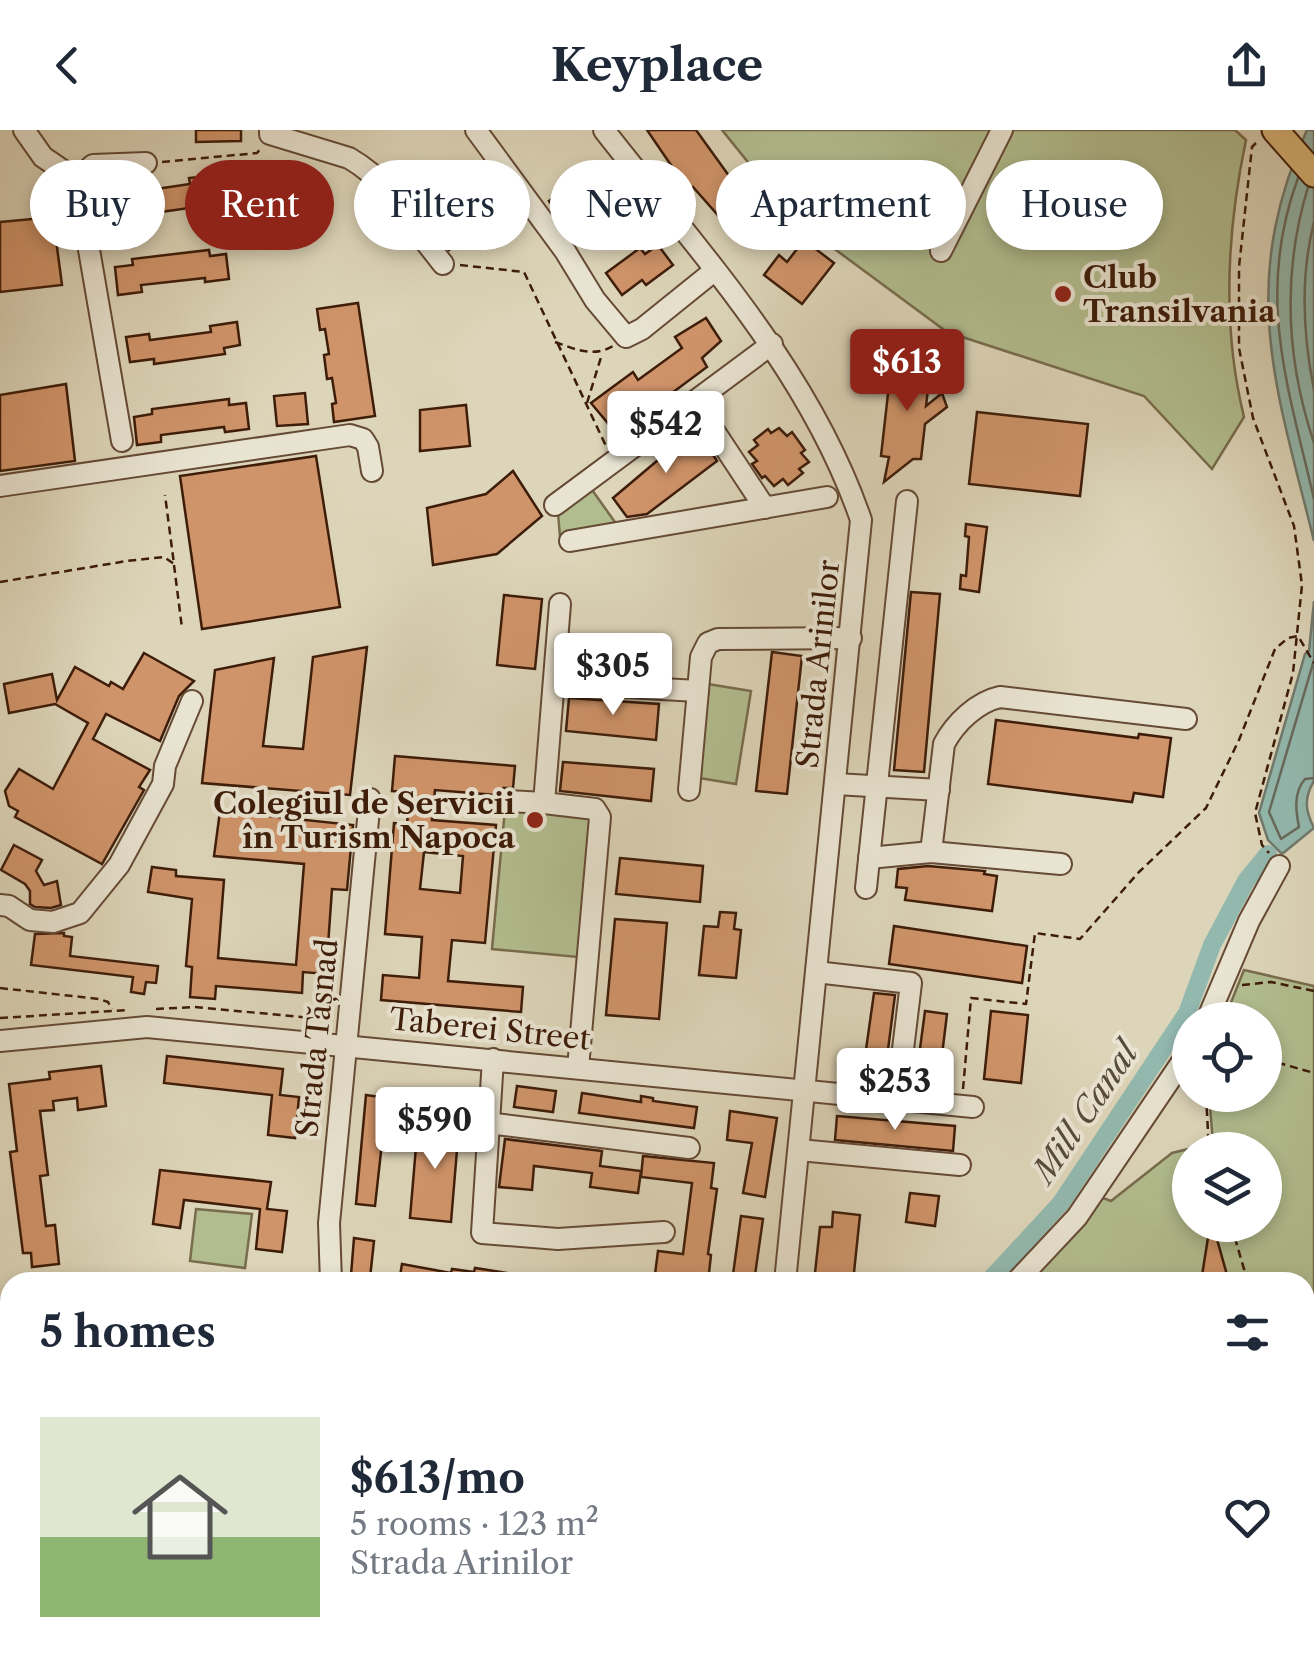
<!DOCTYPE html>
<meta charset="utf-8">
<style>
body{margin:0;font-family:"Libre Caslon Text",serif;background:#f6f6f7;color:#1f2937;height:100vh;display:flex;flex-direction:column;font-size:38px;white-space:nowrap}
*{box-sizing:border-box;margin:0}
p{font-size:32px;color:#747a83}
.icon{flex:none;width:55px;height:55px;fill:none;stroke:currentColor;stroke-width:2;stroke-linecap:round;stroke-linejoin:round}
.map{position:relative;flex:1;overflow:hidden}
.drawer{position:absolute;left:0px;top:1142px;width:1315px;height:392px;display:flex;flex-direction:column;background:#fff;border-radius:30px 30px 0 0;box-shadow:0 5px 15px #0003}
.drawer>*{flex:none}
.guide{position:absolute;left:30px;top:30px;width:1255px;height:90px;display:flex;gap:20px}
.controls{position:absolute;left:1172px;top:872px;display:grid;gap:20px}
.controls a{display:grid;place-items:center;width:110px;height:110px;border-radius:50%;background:#fff;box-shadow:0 5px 15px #0003;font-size:50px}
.price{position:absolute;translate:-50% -85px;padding:0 22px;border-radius:10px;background:#fff;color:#222;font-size:32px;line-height:65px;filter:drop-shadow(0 2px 5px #0008)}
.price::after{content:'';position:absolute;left:50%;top:60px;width:30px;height:22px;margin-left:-15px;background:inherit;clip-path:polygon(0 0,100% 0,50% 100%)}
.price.on{background:#8f2418;color:#fff}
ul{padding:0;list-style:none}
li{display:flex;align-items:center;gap:30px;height:250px;padding:0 40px}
li span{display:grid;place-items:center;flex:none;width:280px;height:200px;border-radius:0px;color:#555}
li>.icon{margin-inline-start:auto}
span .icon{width:120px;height:120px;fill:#fffc;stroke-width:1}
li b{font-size:42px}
h2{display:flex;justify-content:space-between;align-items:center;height:120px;padding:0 40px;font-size:42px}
.tag{padding:0 35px;border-radius:45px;background:#fff;box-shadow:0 5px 15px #0003;font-size:35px;line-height:90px}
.tag.on{background:#8f2418;color:#fff}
header{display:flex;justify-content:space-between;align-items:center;height:130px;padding:0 40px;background:#fff;font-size:45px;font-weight:700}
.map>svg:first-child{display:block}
.green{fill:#b2bd8f;stroke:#786c4c;stroke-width:2.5;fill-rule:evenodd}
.water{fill:#93b9af;stroke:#717a6d;stroke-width:2.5}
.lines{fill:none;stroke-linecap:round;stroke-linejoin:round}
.shore{stroke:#686a5c;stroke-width:2.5}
.canal{stroke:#93b9af;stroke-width:18}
.building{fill:#d0946a;stroke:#3d1c09;stroke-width:2.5;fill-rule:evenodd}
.minor-casing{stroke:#654a35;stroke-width:24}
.major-casing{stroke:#3d1c09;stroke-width:29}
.path{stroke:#3d1c09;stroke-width:2.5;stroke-dasharray:8 5;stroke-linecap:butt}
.minor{stroke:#e9e4d2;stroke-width:20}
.major{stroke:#deba7c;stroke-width:25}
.tram{stroke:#3d1c09;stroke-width:2.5}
.major-bridge-casing{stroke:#3d1c09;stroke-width:29;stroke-linecap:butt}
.major-bridge{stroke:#deba7c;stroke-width:25}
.poi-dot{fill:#8f2418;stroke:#e9e4d2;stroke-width:4}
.labels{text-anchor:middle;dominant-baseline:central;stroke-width:8;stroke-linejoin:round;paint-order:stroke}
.poi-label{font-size:30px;font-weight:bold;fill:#3d1c09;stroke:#e9e4d2;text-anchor:start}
.street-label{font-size:30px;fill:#3d1c09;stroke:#e9e4d2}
.water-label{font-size:32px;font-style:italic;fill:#574b3b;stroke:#e9e4d2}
</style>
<header><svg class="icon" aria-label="back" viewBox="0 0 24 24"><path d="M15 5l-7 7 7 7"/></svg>Keyplace<svg class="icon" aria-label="share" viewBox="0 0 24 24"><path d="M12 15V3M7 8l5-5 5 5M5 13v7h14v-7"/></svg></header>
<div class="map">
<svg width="1314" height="1534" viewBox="0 0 1314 1534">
<rect width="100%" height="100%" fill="#ddd5b9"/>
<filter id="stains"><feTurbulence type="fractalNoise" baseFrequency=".002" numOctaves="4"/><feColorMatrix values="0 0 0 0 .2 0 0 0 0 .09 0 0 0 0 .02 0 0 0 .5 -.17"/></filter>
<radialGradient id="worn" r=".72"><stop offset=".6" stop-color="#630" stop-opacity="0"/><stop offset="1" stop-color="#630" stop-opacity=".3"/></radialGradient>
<!-- green -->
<g class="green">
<path d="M722,0H1235L1246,10C1227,100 1222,197 1244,287L1212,339L1144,266L947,202L794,89Z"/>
<path d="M590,357L617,395L560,407L558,383Z"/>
<path d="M708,554L751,561L736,654L693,647Z"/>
<path d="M505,679L591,687L578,827L492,819Z"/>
<path d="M1244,840L1314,856V1534H778L726,1525H1305V1152H1029L1103,1068L1111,1071L1172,1023L1213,1013L1209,965H1265V890H1224ZM1190,1020H1265V1095H1190Z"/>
<path d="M196,1079L252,1084L245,1138L190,1131Z"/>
</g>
<!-- water -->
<g class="water">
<path d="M1307,0H1314V411C1276,256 1237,156 1307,0Z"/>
<path d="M1314,471V651C1303,669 1306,682 1314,698L1282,724L1268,710L1259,683L1305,524L1309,521Z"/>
</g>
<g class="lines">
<!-- shore -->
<g class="shore">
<path d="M1298,48C1255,165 1288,256 1314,369"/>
<path d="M1308,57C1282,143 1286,229 1314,313"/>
<path d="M1314,92C1300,147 1303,205 1314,260"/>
<path d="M1314,530L1269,682L1281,709L1299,697C1296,682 1293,663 1305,649L1314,648"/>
</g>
<!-- canal -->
<g class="canal">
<path d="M988,1152L1061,1073L1187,883L1212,815L1246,751L1268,724"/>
<path d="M653,1525L654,1534"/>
</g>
</g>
<!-- building -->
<g class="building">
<path d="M196,0H241V11L196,12Z"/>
<path d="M647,0H696L750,75L724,92L693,57L688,60Z"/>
<path d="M428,39L472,101L449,120L402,59Z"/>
<path d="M600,42L615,62L589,82L585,77L565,92L549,71L583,45L588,51Z"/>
<path d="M216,45L219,68L203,70V76L133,86L132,81L108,85L105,60L128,57L129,63L190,54L189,48Z"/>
<path d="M53,87L62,155L0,162V92Z"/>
<path d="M804,110L834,133L802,174L764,145L779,125L787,132Z"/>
<path d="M658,115L673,135L646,155L642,150L622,165L606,143L640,118L645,124Z"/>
<path d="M209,120L210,126L226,124L229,149L205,152V148L141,155L142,162L118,165L115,137L133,135L132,129Z"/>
<path d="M358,173L375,286L334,292L332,274L336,273L332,248L327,249L324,225L329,224L325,199L320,200L317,179Z"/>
<path d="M706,188L721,211L702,228L707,237L641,286L633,278L611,297L591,273L633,242L638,250L682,218L675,207Z"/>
<path d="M237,192L240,215L224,218L225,224L154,234V229L130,232L126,207L149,204L150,210L211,202L210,196Z"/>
<path d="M892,228L931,235L926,276L942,263L947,277L925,294L921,329H913L884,352L889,327L881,326Z"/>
<path d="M66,254L75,331L0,341V265Z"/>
<path d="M305,263L308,294L277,296L274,266Z"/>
<path d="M229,269V275L246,273L249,299L225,302L224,297L161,305V312L137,315L134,287L152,284V279Z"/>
<path d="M466,275L470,316L420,321V280Z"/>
<path d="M977,282L1088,294L1080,366L969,354Z"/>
<path d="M696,298L717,331L647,384L627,387L613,368Z"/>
<path d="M779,298L787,306L792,302L805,320L801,323L809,332L799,339L803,343L788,355L783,349L774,356L765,346L762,348L752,334L757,331L749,322L758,315L754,310L768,299L771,303Z"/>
<path d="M316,326L340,477L202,499L180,346Z"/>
<path d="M513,341L542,386L497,424L433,435L427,378L486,364Z"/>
<path d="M966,394L987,397L979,462L960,459L961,445L966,446L969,407L965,406Z"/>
<path d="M911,462L940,464L924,642L894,640Z"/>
<path d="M504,465L542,469L535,539L497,535Z"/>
<path d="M367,517L350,665L202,653L215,540L274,528L263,616L303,619L313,527Z"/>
<path d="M772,522L802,526L787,664L756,661Z"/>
<path d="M144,523L194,551L179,566L160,611L106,584L93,609L150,640L139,657L144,660L102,734L15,687L18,681L9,676L5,661L19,639L53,659L88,593L55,574L9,583L4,554L52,544L57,570L75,537L109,556L111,552L123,559Z"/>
<path d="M569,568L659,574L656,610L566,601Z"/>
<path d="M996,590L1138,608L1139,604L1171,608L1163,667L1134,663L1132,672L988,654Z"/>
<path d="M395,626L515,636L513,658H503L496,665L435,660L432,690L496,695L485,813L452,810L448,851L523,857L521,882L381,870L383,845L419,848L422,807L385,804L394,693L407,694L410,662L392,661ZM424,722L463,726L460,763L420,759Z"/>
<path d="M563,632L654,639L651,671L560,661Z"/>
<path d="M220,681L353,695L347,760L332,759L326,844L303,842L302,863L216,856L215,869L190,867L192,837L186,836L192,769L148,762L152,737L176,740V746L224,750L218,828L296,835L304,734L214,726Z"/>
<path d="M14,715L42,730L36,741L44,755L57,751L61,775L51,778L35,777L30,774V761L25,754L1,740Z"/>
<path d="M620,728L703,736L700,772L616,764Z"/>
<path d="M928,736L985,741L984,744L997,746L992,781L905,770L907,758L896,757L898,739Z"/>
<path d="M720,782L736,783L734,799L741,800L736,848L699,845L704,796L718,797Z"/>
<path d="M615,789L667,793L659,889L606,885Z"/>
<path d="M894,796L1027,816L1022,853L889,834Z"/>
<path d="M64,803V806L72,807L70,826L158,836L156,853L146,852L144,864L131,862L133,847L31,835L35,804Z"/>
<path d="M874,863L895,865L884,951L862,948Z"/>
<path d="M925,881L947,884L938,958L915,956Z"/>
<path d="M991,881L1028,885L1021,953L984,949Z"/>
<path d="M167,926L283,939L280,965L299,967L295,1008L268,1005L272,965L164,953Z"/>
<path d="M101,936L106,976L78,980L77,968L53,971L54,980L40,981L48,1045L40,1046L46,1096L55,1095L59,1134L32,1137L31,1123H23L10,1022L17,1021L9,954L50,949L49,942Z"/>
<path d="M517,956L556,961L553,982L514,977Z"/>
<path d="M582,963L641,972V966L653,968V971L697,977L694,998L579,983Z"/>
<path d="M366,965L387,968L375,1076L356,1074Z"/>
<path d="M730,981L777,988L765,1067L743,1063L752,1013L727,1010Z"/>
<path d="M837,986L955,996L953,1021L835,1010Z"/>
<path d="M418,993L459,996L451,1092L410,1088Z"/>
<path d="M505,1009L602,1021L600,1036L641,1041L638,1063L590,1057L592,1043L534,1036L532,1060L499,1057Z"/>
<path d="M643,1026L714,1033L711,1058L717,1059L708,1124L711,1125L708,1152L675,1149V1152H654L658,1121L683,1124L692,1053L641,1047Z"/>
<path d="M160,1040L271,1052L267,1079L287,1081L282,1122L256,1119L260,1079L184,1070L180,1098L153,1094Z"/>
<path d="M910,1063L939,1066L935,1096L906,1092Z"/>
<path d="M833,1082L860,1085L853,1152H814L820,1097H832Z"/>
<path d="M741,1086L763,1089L754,1152H732Z"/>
<path d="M1210,1095H1213L1229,1152H1201Z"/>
<path d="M354,1108L374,1111L370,1148L351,1145Z"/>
<path d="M402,1134L451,1143L452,1139L474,1142L475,1138L520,1145V1152H399Z"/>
</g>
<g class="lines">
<defs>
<g id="minor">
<path d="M24,0L43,27L77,50L122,311"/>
<path d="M270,0V4L349,28L360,35L373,45L443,134"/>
<path d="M476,0L565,121L595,170L626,207L642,199L714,141"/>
<path d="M604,0C700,123 810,241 861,390L785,1152"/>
<path d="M77,50L93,35L146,33"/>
<path d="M941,121L1002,0"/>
<path d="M695,272L765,378"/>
<path d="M0,356L350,305L363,309L368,317L372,341"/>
<path d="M555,375L772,214"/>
<path d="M570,411L827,367"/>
<path d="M560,474L544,673L595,679L600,687L578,938"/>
<path d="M554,553L698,561"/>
<path d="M836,654L939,660"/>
<path d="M689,660L701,527L708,513L718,509L851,508"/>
<path d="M508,671L544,673"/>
<path d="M931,722L944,614C955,593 977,572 1000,567L1186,589"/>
<path d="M869,728L931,722L1061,734"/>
<path d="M866,758L907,371"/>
<path d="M0,775L9,776L30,790L53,792L80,783L119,735L163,654L165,636L192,571"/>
<path d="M816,842L911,853L897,969"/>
<path d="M1207,890L1249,791L1279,736"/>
<path d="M0,911L147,897L973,977"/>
<path d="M493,929L482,1103L558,1109L664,1102"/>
<path d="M488,993L689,1018"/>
<path d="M799,1020L960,1035"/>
<path d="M331,1152L329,1093L370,669"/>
<path d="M1016,1152L1077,1087L1190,920"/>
<path d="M675,1525L697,1534"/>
<path d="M544,1534L575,1525"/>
</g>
<g id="major">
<path d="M1275,0L1314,44"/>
<path d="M0,1199L10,1270"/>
<path d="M42,1525L45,1534"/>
<path d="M475,1525L490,1534"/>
<path d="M266,1534L286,1525"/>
</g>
</defs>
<!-- minor casing -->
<use href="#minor" class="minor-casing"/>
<!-- major casing -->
<use href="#major" class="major-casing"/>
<!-- path -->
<g class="path">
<path d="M1256,13L1252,17L1239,137V218L1253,288L1294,396L1302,455L1293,543L1255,683L1262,715L1269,723"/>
<path d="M162,32L257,23L261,18"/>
<path d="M460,135L524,142L606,316"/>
<path d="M555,212C575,219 593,228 613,216"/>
<path d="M587,273L602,224"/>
<path d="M174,435L182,498"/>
<path d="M0,452L127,431L164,427L174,434L165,365"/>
<path d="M1242,855L1271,852L1314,861"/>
<path d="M0,858L99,869L108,872L112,879"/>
<path d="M156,879L195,877L333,890"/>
<path d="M0,888L128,880"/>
<path d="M431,906L434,874"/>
<path d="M1265,929L1314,943"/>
<path d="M963,959L971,868L1026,874L1035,803L1080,809L1139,742L1206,678L1239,610L1275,519L1288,508L1298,506L1314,533"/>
<path d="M1206,965L1209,1020"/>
<path d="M1231,1095L1247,1149L1257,1152"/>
<path d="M1305,1170L1314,1173"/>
<path d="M1305,1232H1314"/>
<path d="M1305,1409H1314"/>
<path d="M815,1525L849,1534"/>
<path d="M852,1534L896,1528L916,1534"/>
</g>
<!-- minor -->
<use href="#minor" class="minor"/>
<!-- major -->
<use href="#major" class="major"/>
<!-- tram -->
<g class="tram">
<path d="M465,1525L482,1534"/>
<path d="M278,1534L301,1525"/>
</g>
<defs>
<path id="major-bridge" d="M0,1403L3,1534"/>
</defs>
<!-- major-bridge casing -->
<use href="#major-bridge" class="major-bridge-casing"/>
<!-- major-bridge -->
<use href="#major-bridge" class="major-bridge"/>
</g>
<!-- markers -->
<g class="poi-dot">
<circle cx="1063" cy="164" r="10"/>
<circle cx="535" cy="690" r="10"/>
</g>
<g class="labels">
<!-- poi labels -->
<g class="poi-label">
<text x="1083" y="147">Club<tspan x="1083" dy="34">Transilvania</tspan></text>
<text x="515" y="673" text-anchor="end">Colegiul de Servicii<tspan x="515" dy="34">în Turism Napoca</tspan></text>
</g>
<!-- street labels -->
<g class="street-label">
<text transform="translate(818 534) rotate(-84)">Strada Arinilor</text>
<text transform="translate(490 899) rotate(6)">Taberei Street</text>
<text transform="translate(317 908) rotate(-84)">Strada Tășnad</text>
</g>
<!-- water labels -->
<g class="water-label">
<text transform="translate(1085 982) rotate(-56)">Mill Canal</text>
</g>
</g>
<rect width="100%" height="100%" filter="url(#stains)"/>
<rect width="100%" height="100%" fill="url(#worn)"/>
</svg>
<div class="controls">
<a><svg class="icon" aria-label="locate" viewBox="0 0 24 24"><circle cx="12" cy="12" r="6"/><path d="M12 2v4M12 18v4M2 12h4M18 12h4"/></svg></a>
<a><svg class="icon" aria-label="layers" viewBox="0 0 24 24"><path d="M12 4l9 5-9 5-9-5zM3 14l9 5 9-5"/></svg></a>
</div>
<b class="price on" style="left:907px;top:284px">$613</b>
<b class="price" style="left:666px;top:346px">$542</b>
<b class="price" style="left:613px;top:588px">$305</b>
<b class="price" style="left:895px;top:1003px">$253</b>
<b class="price" style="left:435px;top:1042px">$590</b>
<div class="guide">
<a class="tag">Buy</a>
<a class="tag on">Rent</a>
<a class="tag">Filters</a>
<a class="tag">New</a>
<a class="tag">Apartment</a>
<a class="tag">House</a>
</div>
<section class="drawer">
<h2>5 homes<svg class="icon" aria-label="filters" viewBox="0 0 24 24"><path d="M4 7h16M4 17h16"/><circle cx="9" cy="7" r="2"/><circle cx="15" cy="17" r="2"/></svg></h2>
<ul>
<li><span style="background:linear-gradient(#dfe7d0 60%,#8fb573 0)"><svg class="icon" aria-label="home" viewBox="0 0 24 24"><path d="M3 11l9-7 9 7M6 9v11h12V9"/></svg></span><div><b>$613/mo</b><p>5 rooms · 123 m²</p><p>Strada Arinilor</p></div><svg class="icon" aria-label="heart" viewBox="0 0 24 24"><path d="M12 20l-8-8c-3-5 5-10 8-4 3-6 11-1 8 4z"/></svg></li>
</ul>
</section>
</div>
